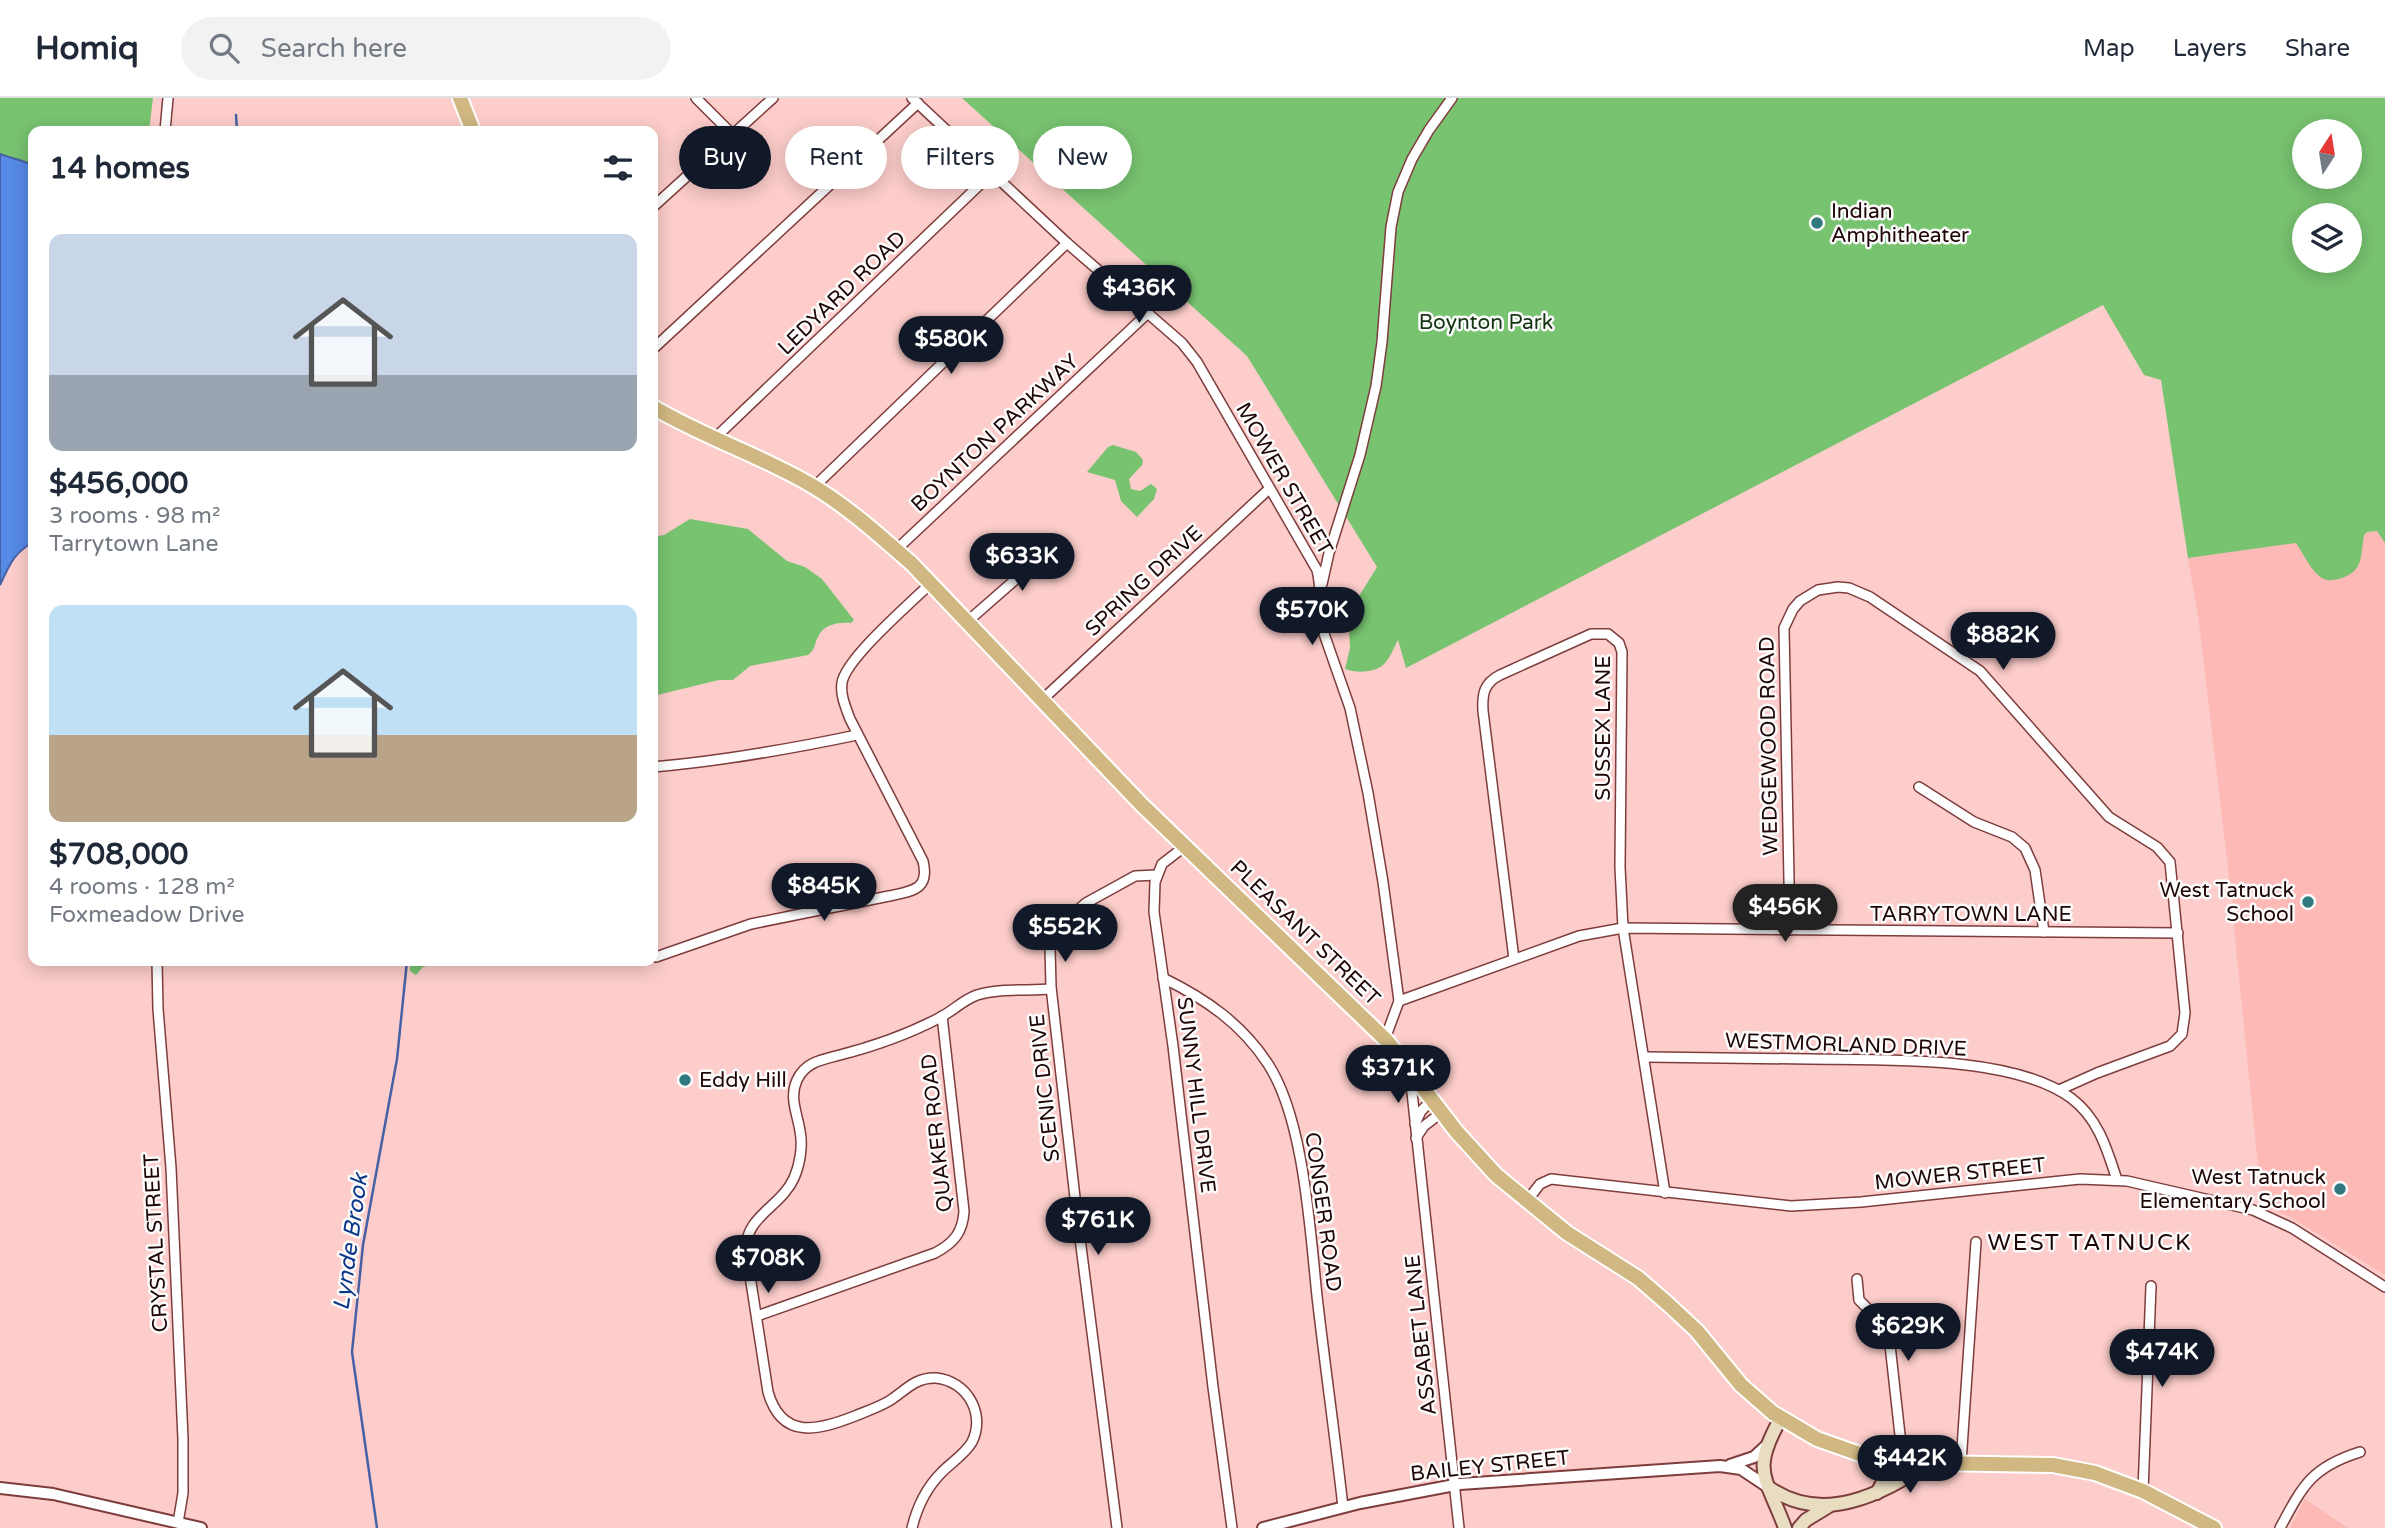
<!DOCTYPE html>
<meta charset="utf-8">
<style>
body{margin:0;font-family:"Varela Round",sans-serif;background:#f2f2f3;color:#1f2937;height:100vh;display:flex;flex-direction:column;font-size:26px;white-space:nowrap}
*{box-sizing:border-box;margin:0}
p{font-size:23px;color:#747a83}
.icon{flex:none;width:38px;height:38px;fill:none;stroke:currentColor;stroke-width:2;stroke-linecap:round;stroke-linejoin:round}
.map{position:relative;flex:1;overflow:hidden}
.side{position:absolute;left:28px;top:28px;width:630px;height:840px;display:flex;flex-direction:column;background:#fff;border-radius:14px;box-shadow:0 4px 18px #0003}
.side>*{flex:none}
.hud{position:absolute;left:679px;top:28px;width:665px;height:63px;display:flex;gap:14px}
.needle{width:46px;rotate:12deg}
.controls{position:absolute;left:2292px;top:21px;display:grid;gap:14px}
.controls a{display:grid;place-items:center;width:70px;height:70px;border-radius:50%;background:#fff;box-shadow:0 4px 18px #0003;font-size:35px}
.price{position:absolute;translate:-50% -60px;padding:0 16px;border-radius:24px;background:#111827;color:#fff;font-size:23px;line-height:46px;filter:drop-shadow(0 2px 4px #0008)}
.price::after{content:'';position:absolute;left:50%;top:42px;width:21px;height:16px;margin-left:-10px;background:inherit;clip-path:polygon(0 0,100% 0,50% 100%)}
.price.selected{background:#222;color:#fff}
ul{padding:0;list-style:none}
li{display:grid;align-content:center;gap:14px;height:371px;padding:0 21px}
li span{display:grid;place-items:center;height:217px;border-radius:14px;color:#555}
li>.icon{margin-inline-start:auto}
span .icon{width:126px;height:126px;fill:#fffc;stroke-width:1}
li b{font-size:30px}
h2{display:flex;justify-content:space-between;align-items:center;height:84px;padding:0 21px;font-size:30px}
.pill{padding:0 24px;border-radius:32px;background:#fff;box-shadow:0 4px 18px #0003;font-size:24px;line-height:63px}
.pill.selected{background:#111827;color:#fff}
header{display:flex;align-items:center;gap:42px;box-sizing:border-box;height:98px;padding:0 35px;background:#fff;border-bottom:2px solid #e0e1e3}
header strong{font-size:33px}
nav{display:flex;gap:38px;margin-inline-start:auto;font-size:24px}
.search{width:490px;height:63px;background:#f2f2f3;display:flex;align-items:center;gap:18px;box-sizing:border-box;padding:0 24px;border-radius:38px;color:#747a83;font-size:26px}
.map>svg:first-child{display:block}
.built{fill:#fdb9b6}
.green{fill:#78c370;fill-rule:evenodd}
.water{fill:#5789e6;stroke:#4661a3;stroke-width:2}
.lines{fill:none;stroke-linecap:round;stroke-linejoin:round}
.stream{stroke:#4661a3;stroke-width:2.5}
.minor-casing{stroke:#7e3d3d;stroke-width:12}
.tertiary-casing{stroke:#7e3d3d;stroke-width:14}
.secondary-casing{stroke:#7e3d3d;stroke-width:16}
.primary-casing{stroke:#fff;stroke-width:18}
.minor{stroke:#fff;stroke-width:9}
.tertiary{stroke:#fff;stroke-width:10}
.secondary{stroke:#e8dcc1;stroke-width:12}
.primary{stroke:#d1b883;stroke-width:14}
.poi-dot{fill:#30797e;stroke:#fbfbfb;stroke-width:2.5}
.labels{text-anchor:middle;dominant-baseline:central;stroke-width:5;stroke-linejoin:round;paint-order:stroke}
.poi-label{font-size:21px;fill:#1e0506;stroke:#fbfbfb;text-anchor:start}
.street-label{font-size:21px;fill:#1e0506;stroke:#fbfbfb}
.park-label{font-size:21px;fill:#143511;stroke:#fbfbfb}
.water-label{font-size:23px;font-style:italic;fill:#0d3789;stroke:#fbfbfb}
.neighbourhood-label{font-size:23px;letter-spacing:2px;fill:#1e0506;stroke:#fbfbfb}
</style>
<header>
<strong>Homiq</strong>
<div class="search"><svg class="icon" aria-label="search" viewBox="0 0 24 24"><circle cx="10" cy="10" r="6"/><path d="M15 15l6 6"/></svg>Search here</div>
<nav><a>Map</a><a>Layers</a><a>Share</a></nav>
</header>
<div class="map">
<svg width="2385" height="1430" viewBox="0 0 2385 1430">
<rect width="100%" height="100%" fill="#fccdca"/>
<!-- built -->
<g class="built">
<path d="M2385,432V1177L2290,1119L2262,1107L2227,761L2199,525L2188,460Z"/>
<path d="M2305,1401L2348,1430H2290Z"/>
</g>
<!-- green -->
<g class="green">
<path d="M0,0H153L149,33H33V93L0,71Z"/>
<path d="M962,0H2385V445L2377,433L2367,434L2364,437C2360,461 2364,473 2339,481C2331,483 2324,483 2318,477C2309,469 2303,455 2296,445L2188,460L2161,282L2144,277L2103,207L1406,570L1398,542C1394,549 1390,561 1383,567C1374,575 1355,575 1345,571L1350,550L1348,516L1377,469L1247,258ZM2305,33H2350V79H2305ZM2305,117H2350V163H2305Z"/>
<path d="M1113,347L1136,354L1143,362L1142,367L1129,381L1131,391L1140,393L1151,386L1157,391L1154,401L1137,419L1121,403L1115,382L1087,374L1108,349Z"/>
<path d="M690,421L748,431L787,463L805,469L822,481L854,522L851,525C839,524 825,526 819,537C814,545 816,551 808,557L750,568L733,582H719L653,598V439L664,437Z"/>
<path d="M410,863H448L423,869L416,877L410,873Z"/>
</g>
<!-- water -->
<path class="water" d="M0,56C11,61 23,61 33,68V444C13,456 10,466 0,487Z"/>
<g class="lines">
<!-- stream -->
<g class="stream">
<path d="M236,17L237,33"/>
<path d="M377,1430L352,1254L363,1147L397,961L407,863"/>
</g>
<defs>
<g id="minor">
<path d="M696,0L732,36"/>
<path d="M912,0L1067,145L1182,245L1197,264L1317,472C1322,491 1319,510 1322,530L1350,610L1368,695L1383,784L1399,903L1385,941"/>
<path d="M165,33L168,0"/>
<path d="M653,109L773,0"/>
<path d="M653,251L918,5"/>
<path d="M715,340L992,75"/>
<path d="M814,389L1067,145"/>
<path d="M896,452L1148,215"/>
<path d="M1322,486L1329,455L1360,357L1376,288L1382,244L1391,129L1398,94L1412,61L1429,32L1452,0"/>
<path d="M968,523L1056,446"/>
<path d="M1043,601L1269,391"/>
<path d="M653,669C722,663 790,651 857,637"/>
<path d="M1919,689L1974,724L2012,739L2025,750L2035,772L2044,834"/>
<path d="M1184,749L1162,766L1155,784L1154,814L1173,948L1213,1289L1232,1430"/>
<path d="M1790,832L1784,530L1793,511L1800,503L1818,492L1838,489L1849,490L1870,499L1980,573L2109,719L2157,749L2170,764L2185,915L2182,936L2170,948L2097,975L2059,992"/>
<path d="M656,859L751,826L889,798C912,793 930,792 923,763L850,621C846,610 840,597 842,585C845,561 912,504 931,485"/>
<path d="M1514,861L1483,613C1482,596 1484,585 1500,577L1591,536H1608L1619,545L1622,554L1620,769L1623,830L1665,1095"/>
<path d="M157,863L158,911L171,1070L183,1341V1395L178,1425"/>
<path d="M1163,880C1206,901 1242,926 1268,966C1304,1021 1310,1132 1317,1198C1325,1268 1335,1338 1343,1409"/>
<path d="M1399,903L1579,838L1623,830L2178,835"/>
<path d="M1644,959C1699,960 1754,960 1810,961C1881,962 2013,957 2071,1000C2098,1020 2107,1051 2117,1082"/>
<path d="M1410,976L1459,1430"/>
<path d="M1415,1026L1421,1013L1432,1002"/>
<path d="M1416,1040L1424,1028L1441,1015"/>
<path d="M1526,1104L1540,1086L1551,1081L1791,1108L1861,1104L2080,1081L2127,1083L2253,1112L2292,1130L2385,1189"/>
<path d="M1857,1181L1859,1202L1882,1225L1889,1238L1903,1364"/>
<path d="M757,1218L935,1155C954,1145 963,1134 964,1113L942,918"/>
<path d="M1961,1365L1976,1144"/>
<path d="M2143,1393L2151,1188"/>
<path d="M912,1430C917,1409 927,1389 942,1374C952,1364 965,1356 972,1344C986,1316 967,1283 936,1280C915,1279 905,1293 889,1303C879,1309 867,1313 855,1318C819,1332 782,1343 768,1294L746,1152C745,1118 781,1109 794,1080C800,1066 803,1048 800,1033C797,1014 789,1000 797,982C805,965 820,962 836,958C872,949 909,936 941,919C954,912 963,902 977,897C1000,890 1028,893 1051,891"/>
<path d="M1117,1430L1077,1117L1051,889L1050,849L1054,833L1086,805L1135,778L1157,777"/>
<path d="M2280,1430C2303,1387 2312,1369 2360,1354"/>
</g>
<g id="tertiary">
<path d="M1730,1367L1754,1359L1766,1348"/>
<path d="M0,1390L53,1396L201,1430"/>
<path d="M1263,1430L1360,1405L1460,1386L1720,1368L1741,1371L1768,1389"/>
</g>
<g id="secondary">
<path d="M1781,1320C1750,1374 1766,1378 1785,1430"/>
<path d="M1768,1389C1823,1428 1881,1396 1930,1365"/>
<path d="M1877,1395L1884,1382L1885,1362"/>
<path d="M1799,1430L1806,1422L1829,1408"/>
</g>
<g id="primary">
<path d="M460,0L473,33"/>
<path d="M653,309C703,339 760,357 811,387C847,408 880,438 912,466L1142,707L1387,943L1456,1033L1496,1077L1567,1135L1638,1180L1668,1206L1697,1233L1741,1287L1773,1315L1817,1341L1868,1359L1930,1365L2053,1367L2095,1375L2143,1393L2214,1430"/>
</g>
</defs>
<!-- minor casing -->
<use href="#minor" class="minor-casing"/>
<!-- tertiary casing -->
<use href="#tertiary" class="tertiary-casing"/>
<!-- secondary casing -->
<use href="#secondary" class="secondary-casing"/>
<!-- primary casing -->
<use href="#primary" class="primary-casing"/>
<!-- minor -->
<use href="#minor" class="minor"/>
<!-- tertiary -->
<use href="#tertiary" class="tertiary"/>
<!-- secondary -->
<use href="#secondary" class="secondary"/>
<!-- primary -->
<use href="#primary" class="primary"/>
</g>
<!-- markers -->
<g class="poi-dot">
<circle cx="1817" cy="125" r="7"/>
<circle cx="2308" cy="804" r="7"/>
<circle cx="685" cy="982" r="7"/>
<circle cx="2340" cy="1091" r="7"/>
</g>
<g class="labels">
<!-- poi labels -->
<g class="poi-label">
<text x="1831" y="113">Indian<tspan x="1831" dy="24">Amphitheater</tspan></text>
<text x="2294" y="792" text-anchor="end">West Tatnuck<tspan x="2294" dy="24">School</tspan></text>
<text x="699" y="982">Eddy Hill</text>
<text x="2326" y="1079" text-anchor="end">West Tatnuck<tspan x="2326" dy="24">Elementary School</tspan></text>
</g>
<!-- street labels -->
<g class="street-label">
<text transform="translate(842 195) rotate(-44)">LEDYARD ROAD</text>
<text transform="translate(995 335) rotate(-43)">BOYNTON PARKWAY</text>
<text transform="translate(1284 381) rotate(60)">MOWER STREET</text>
<text transform="translate(1144 483) rotate(-43)">SPRING DRIVE</text>
<text transform="translate(1603 630) rotate(-90)">SUSSEX LANE</text>
<text transform="translate(1769 648) rotate(-91)">WEDGEWOOD ROAD</text>
<text x="1971" y="816">TARRYTOWN LANE</text>
<text transform="translate(1305 835) rotate(44)">PLEASANT STREET</text>
<text transform="translate(1846 947) rotate(2)">WESTMORLAND DRIVE</text>
<text transform="translate(1045 990) rotate(-96)">SCENIC DRIVE</text>
<text transform="translate(1196 997) rotate(83)">SUNNY HILL DRIVE</text>
<text transform="translate(937 1035) rotate(-96)">QUAKER ROAD</text>
<text transform="translate(1960 1076) rotate(-6)">MOWER STREET</text>
<text transform="translate(1323 1114) rotate(82)">CONGER ROAD</text>
<text transform="translate(156 1145) rotate(-93)">CRYSTAL STREET</text>
<text transform="translate(1421 1237) rotate(-96)">ASSABET LANE</text>
<text transform="translate(1490 1368) rotate(-6)">BAILEY STREET</text>
</g>
<!-- park labels -->
<g class="park-label">
<text x="1486" y="224">Boynton Park</text>
</g>
<!-- water labels -->
<g class="water-label">
<text transform="translate(351 1144) rotate(-82)">Lynde Brook</text>
</g>
<!-- neighbourhood labels -->
<g class="neighbourhood-label">
<text x="2090" y="1145">WEST TATNUCK</text>
</g>
</g>
</svg>
<div class="controls">
<a><svg class="needle" viewBox="-14 -14 28 28"><path d="M0-13l5 13h-10z" fill="#e53935"/><path d="M0 13l5-13h-10z" fill="#747a83"/></svg></a>
<a><svg class="icon" aria-label="layers" viewBox="0 0 24 24"><path d="M12 4l9 5-9 5-9-5zM3 14l9 5 9-5"/></svg></a>
</div>
<b class="price" style="left:1139px;top:227px">$436K</b>
<b class="price" style="left:951px;top:278px">$580K</b>
<b class="price" style="left:1022px;top:495px">$633K</b>
<b class="price" style="left:1312px;top:549px">$570K</b>
<b class="price" style="left:2003px;top:574px">$882K</b>
<b class="price" style="left:824px;top:825px">$845K</b>
<b class="price selected" style="left:1785px;top:846px">$456K</b>
<b class="price" style="left:1065px;top:866px">$552K</b>
<b class="price" style="left:1398px;top:1007px">$371K</b>
<b class="price" style="left:1098px;top:1159px">$761K</b>
<b class="price" style="left:768px;top:1197px">$708K</b>
<b class="price" style="left:1908px;top:1265px">$629K</b>
<b class="price" style="left:2162px;top:1291px">$474K</b>
<b class="price" style="left:1910px;top:1397px">$442K</b>
<div class="hud">
<a class="pill selected">Buy</a>
<a class="pill">Rent</a>
<a class="pill">Filters</a>
<a class="pill">New</a>
</div>
<section class="side">
<h2>14 homes<svg class="icon" aria-label="filters" viewBox="0 0 24 24"><path d="M4 7h16M4 17h16"/><circle cx="9" cy="7" r="2"/><circle cx="15" cy="17" r="2"/></svg></h2>
<ul>
<li><span style="background:linear-gradient(#c9d6e8 65%,#9aa5b1 0)"><svg class="icon" aria-label="home" viewBox="0 0 24 24"><path d="M3 11l9-7 9 7M6 9v11h12V9"/></svg></span><div><b>$456,000</b><p>3 rooms · 98 m²</p><p>Tarrytown Lane</p></div></li>
<li><span style="background:linear-gradient(#bfe0f5 60%,#b9a48a 0)"><svg class="icon" aria-label="home" viewBox="0 0 24 24"><path d="M3 11l9-7 9 7M6 9v11h12V9"/></svg></span><div><b>$708,000</b><p>4 rooms · 128 m²</p><p>Foxmeadow Drive</p></div></li>
</ul>
</section>
</div>
